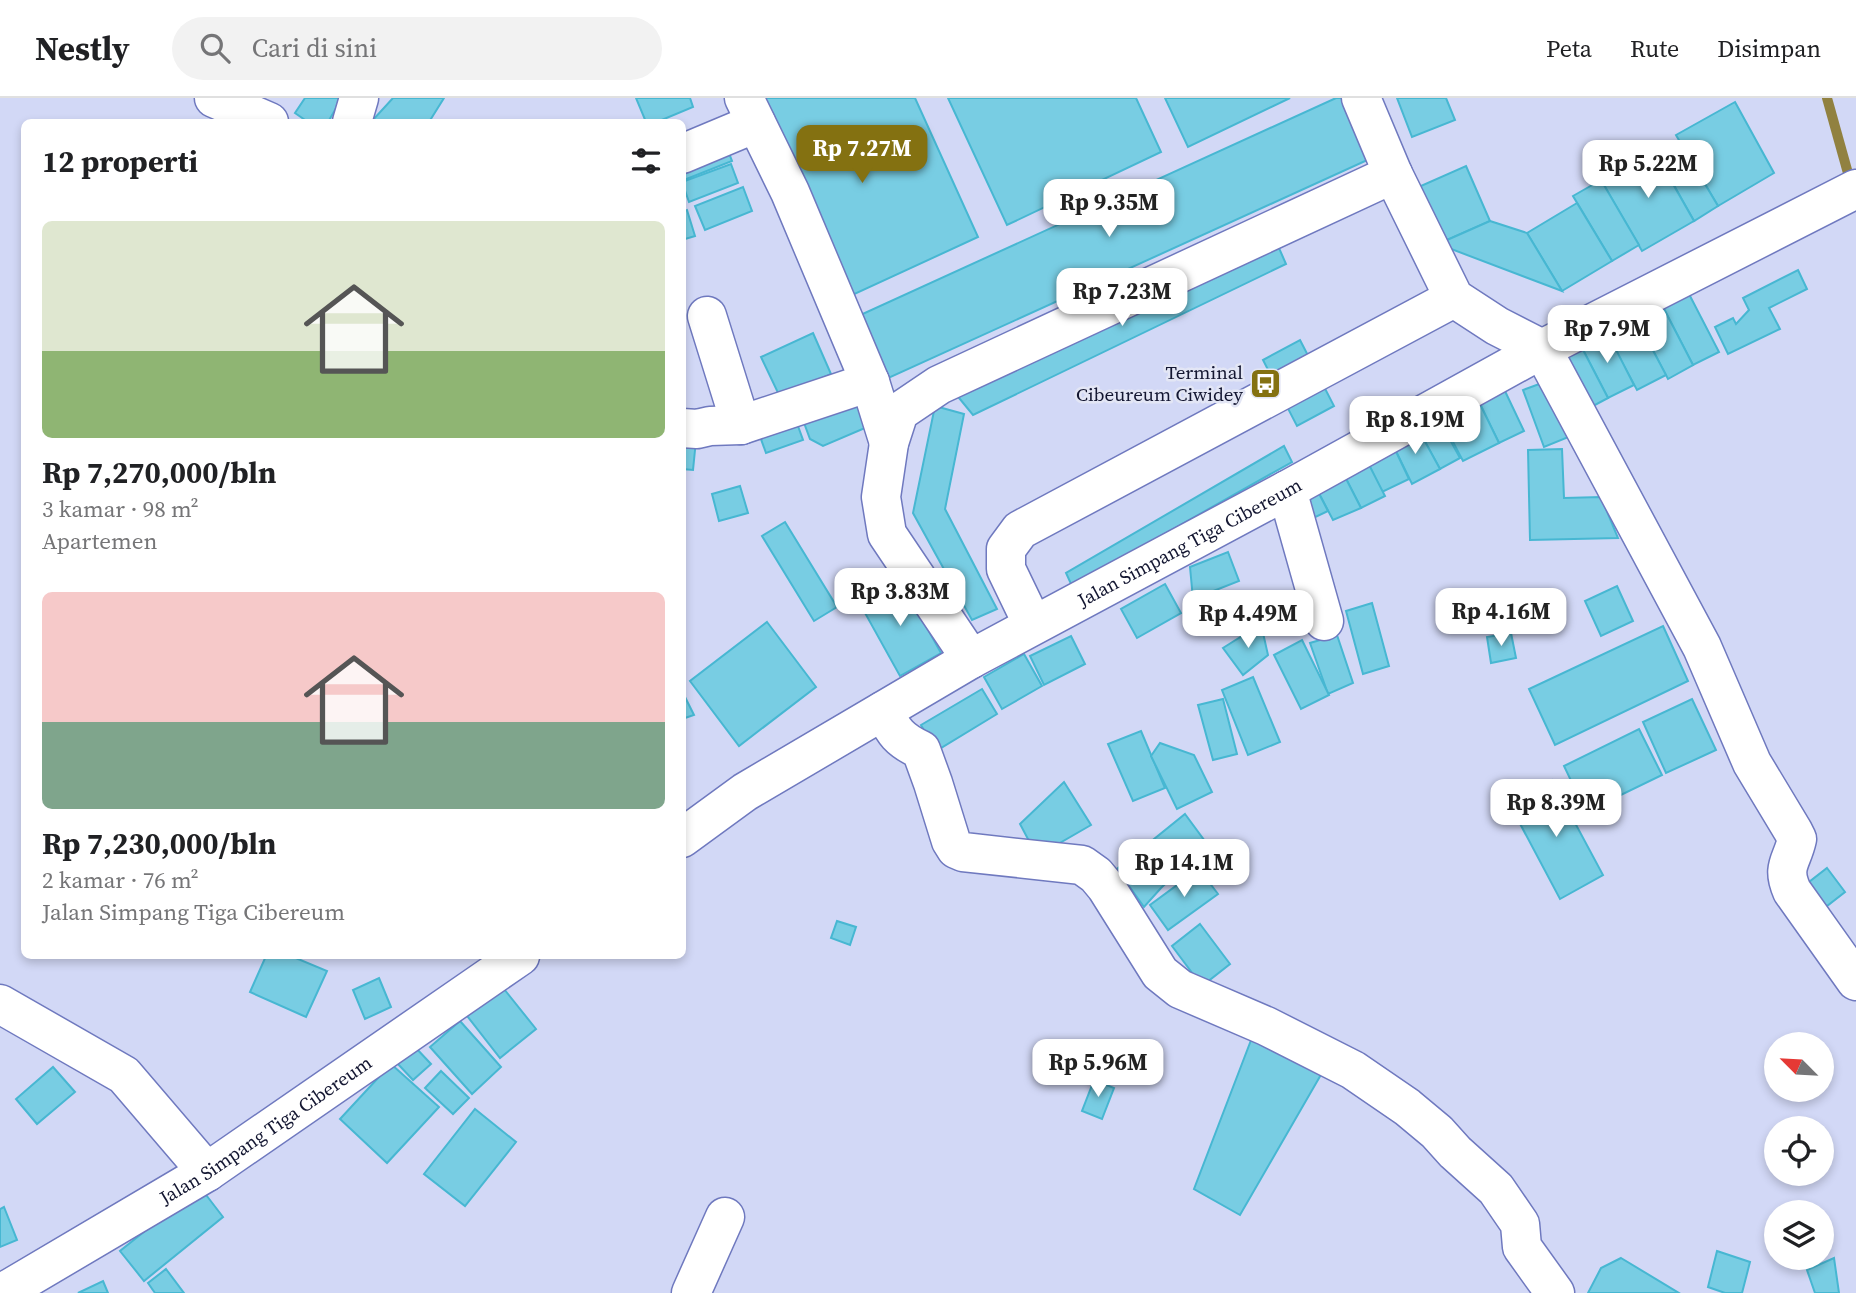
<!DOCTYPE html>
<html lang="id">
<meta charset="utf-8">
<style>
body{margin:0;font-family:"Source Serif 4",serif;background:#f2f2f2;color:#202124;height:100vh;display:flex;flex-direction:column;font-size:26px;white-space:nowrap}
*{box-sizing:border-box;margin:0}
p{font-size:23px;color:#757577}
.icon{flex:none;width:38px;height:38px;fill:none;stroke:currentColor;stroke-width:2;stroke-linecap:round;stroke-linejoin:round}
.map{position:relative;flex:1;overflow:hidden}
.panel{position:absolute;left:21px;top:21px;width:665px;height:840px;display:flex;flex-direction:column;background:#fff;border-radius:10px;box-shadow:0 4px 10px #0003}
.panel>*{flex:none}
.needle{width:46px;rotate:294deg}
.buttons{position:absolute;left:1764px;top:934px;display:grid;gap:14px}
.buttons a{display:grid;place-items:center;width:70px;height:70px;border-radius:50%;background:#fff;box-shadow:0 4px 10px #0003;font-size:35px}
.price{position:absolute;translate:-50% -60px;padding:0 16px;border-radius:14px;background:#fff;color:#222;font-size:23px;line-height:46px;filter:drop-shadow(0 2px 4px #0008)}
.price::after{content:'';position:absolute;left:50%;top:42px;width:21px;height:16px;margin-left:-10px;background:inherit;clip-path:polygon(0 0,100% 0,50% 100%)}
.price.on{background:#847111;color:#fff}
ul{padding:0;list-style:none}
li{display:grid;align-content:center;gap:14px;height:371px;padding:0 21px}
li span{display:grid;place-items:center;height:217px;border-radius:10px;color:#555}
li>.icon{margin-inline-start:auto}
span .icon{width:126px;height:126px;fill:#fffc;stroke-width:1}
li b{font-size:30px}
h2{display:flex;justify-content:space-between;align-items:center;height:84px;padding:0 21px;font-size:30px}
header{display:flex;align-items:center;gap:42px;box-sizing:border-box;height:98px;padding:0 35px;background:#fff;border-bottom:2px solid #e0e0e0}
header strong{font-size:33px}
nav{display:flex;gap:38px;margin-inline-start:auto;font-size:24px}
.search{width:490px;height:63px;background:#f2f2f2;display:flex;align-items:center;gap:18px;box-sizing:border-box;padding:0 24px;border-radius:38px;color:#757577;font-size:26px}
.map>svg:first-child{display:block}
.lines{fill:none;stroke-linecap:round;stroke-linejoin:round}
.stream{stroke:#918140;stroke-width:10}
.building{fill:#78cde3;stroke:#47b7d2;stroke-width:2}
.minor-casing{stroke:#6f79bf;stroke-width:41}
.minor{stroke:#fff;stroke-width:38}
.labels{text-anchor:middle;dominant-baseline:central;stroke-width:5;stroke-linejoin:round;paint-order:stroke}
.poi-label{font-size:19px;fill:#131631;stroke:#e3e6f5;text-anchor:end}
.street-label{font-size:19px;fill:#131631;stroke:#e3e6f5}
</style>
<header>
<strong>Nestly</strong>
<div class="search"><svg class="icon" aria-label="search" viewBox="0 0 24 24"><circle cx="10" cy="10" r="6"/><path d="M15 15l6 6"/></svg>Cari di sini</div>
<nav><a>Peta</a><a>Rute</a><a>Disimpan</a></nav>
</header>
<div class="map">
<svg width="1856" height="1195" viewBox="0 0 1856 1195">
<rect width="100%" height="100%" fill="#d2d8f6"/>
<g class="lines">
<!-- stream -->
<path class="stream" d="M1827,0L1851,86"/>
</g>
<!-- building -->
<g class="building">
<path d="M305,0H342L328,24H308L295,15Z"/>
<path d="M393,0H444L429,24H371Z"/>
<path d="M636,0H690L693,9L657,24H646Z"/>
<path d="M740,0H915L978,139L835,205Z"/>
<path d="M948,0H1136L1161,54L1007,127Z"/>
<path d="M1165,0H1290L1188,49Z"/>
<path d="M1336,0H1347L1374,59L873,287L845,224Z"/>
<path d="M1397,0H1446L1455,22L1412,39Z"/>
<path d="M1735,4L1774,75L1718,108L1676,37Z"/>
<path d="M724,42L732,63L684,82L682,59Z"/>
<path d="M1680,44L1718,108L1694,123L1657,57Z"/>
<path d="M1653,51L1694,123L1642,153L1601,82Z"/>
<path d="M731,66L738,85L689,104L682,84Z"/>
<path d="M1466,68L1490,123L1438,146L1414,91Z"/>
<path d="M1601,82L1639,147L1612,163L1573,98Z"/>
<path d="M743,89L752,113L705,132L695,108Z"/>
<path d="M1577,105L1612,163L1562,193L1527,135Z"/>
<path d="M687,112L695,138L682,142V114Z"/>
<path d="M1490,123L1527,135L1562,193L1438,146Z"/>
<path d="M1275,141L1286,166L973,317L955,295Z"/>
<path d="M1798,172L1807,191L1769,210L1780,231L1728,256L1715,229L1733,220L1736,226L1749,212L1743,200Z"/>
<path d="M1689,196L1719,254L1693,267L1663,209Z"/>
<path d="M1663,209L1693,267L1668,281L1637,222Z"/>
<path d="M1639,226L1666,277L1637,292L1610,242Z"/>
<path d="M1607,234L1634,287L1608,300L1581,248Z"/>
<path d="M813,235L831,276L780,299L761,259Z"/>
<path d="M1300,242L1334,308L1297,328L1263,262Z"/>
<path d="M1581,248L1608,300L1582,314L1553,262Z"/>
<path d="M1550,282L1571,338L1544,349L1523,292Z"/>
<path d="M1504,291L1524,333L1499,345L1479,304Z"/>
<path d="M856,300L872,327L823,348L810,341L800,314Z"/>
<path d="M1479,304L1499,345L1463,363L1442,323Z"/>
<path d="M935,308L964,316L945,411L997,511L972,522L913,415Z"/>
<path d="M794,317L803,342L766,355L757,330Z"/>
<path d="M1437,318L1460,360L1440,371L1417,329Z"/>
<path d="M1417,329L1440,371L1412,386L1391,343Z"/>
<path d="M682,331L697,332L693,372L682,371Z"/>
<path d="M1391,343L1409,381L1382,394L1364,357Z"/>
<path d="M1284,348L1292,364L1072,488L1066,475Z"/>
<path d="M1562,351L1564,400L1601,399L1618,440L1530,442L1528,352Z"/>
<path d="M1364,357L1385,398L1361,410L1340,369Z"/>
<path d="M1340,369L1361,410L1333,422L1313,384Z"/>
<path d="M1313,384L1328,413L1305,424L1291,396Z"/>
<path d="M740,388L748,415L719,423L712,396Z"/>
<path d="M785,424L837,509L814,523L762,438Z"/>
<path d="M1228,454L1239,483L1193,501L1190,469Z"/>
<path d="M901,483L941,555L900,578L860,506Z"/>
<path d="M1165,486L1181,515L1137,540L1121,511Z"/>
<path d="M1617,488L1633,523L1601,538L1585,503Z"/>
<path d="M1372,505L1389,568L1363,576L1346,513Z"/>
<path d="M767,524L816,589L739,648L690,583Z"/>
<path d="M1261,526L1268,557L1243,577L1223,550Z"/>
<path d="M1663,528L1688,583L1555,647L1529,591Z"/>
<path d="M1511,535L1516,560L1491,565L1487,539Z"/>
<path d="M1337,537L1353,585L1328,596L1310,545Z"/>
<path d="M1071,538L1085,566L1044,587L1030,558Z"/>
<path d="M1302,542L1329,597L1301,611L1274,557Z"/>
<path d="M1024,556L1042,588L1002,611L984,579Z"/>
<path d="M1253,579L1280,644L1248,657L1222,592Z"/>
<path d="M982,591L997,616L936,653L921,627Z"/>
<path d="M682,593L694,617L682,621Z"/>
<path d="M1223,601L1237,656L1213,662L1198,607Z"/>
<path d="M1692,601L1716,652L1666,675L1643,624Z"/>
<path d="M1639,631L1662,677L1586,714L1564,668Z"/>
<path d="M1141,633L1165,690L1133,703L1108,646Z"/>
<path d="M1160,645L1194,657L1212,694L1177,711L1151,658Z"/>
<path d="M1552,682L1603,777L1560,801L1509,705Z"/>
<path d="M1064,684L1091,727L1037,758L1020,726Z"/>
<path d="M1185,716L1207,746L1161,790L1144,809L1117,771Z"/>
<path d="M1827,770L1845,794L1818,815L1800,791Z"/>
<path d="M1199,771L1218,796L1168,832L1150,807Z"/>
<path d="M837,823L856,829L850,847L831,840Z"/>
<path d="M1200,826L1230,866L1202,888L1172,848Z"/>
<path d="M266,858H291L327,873L306,919L250,894Z"/>
<path d="M379,880L391,909L365,921L353,892Z"/>
<path d="M500,886L536,931L500,960L464,914Z"/>
<path d="M460,923L501,969L472,996L430,949Z"/>
<path d="M1253,937L1326,968L1240,1117L1194,1091Z"/>
<path d="M415,949L431,966L413,982L397,965Z"/>
<path d="M391,966L439,1009L387,1065L340,1021Z"/>
<path d="M53,969L75,994L37,1026L16,1001Z"/>
<path d="M441,973L469,1000L453,1016L425,990Z"/>
<path d="M1094,982L1114,990L1102,1021L1082,1013Z"/>
<path d="M475,1011L516,1044L465,1108L424,1076Z"/>
<path d="M200,1089L223,1119L144,1183L120,1153Z"/>
<path d="M4,1109L17,1142L0,1149V1111Z"/>
<path d="M1717,1153L1750,1164L1742,1195H1725L1708,1189Z"/>
<path d="M1621,1160L1679,1195H1588L1601,1170Z"/>
<path d="M1834,1160L1839,1195H1815L1807,1172Z"/>
<path d="M166,1171L184,1195H155L148,1185Z"/>
<path d="M103,1183L108,1195H78Z"/>
</g>
<g class="lines">
<defs>
<g id="minor">
<path d="M214,0L269,24"/>
<path d="M744,0L790,94L870,284L889,345"/>
<path d="M352,24L359,0"/>
<path d="M682,56L756,25"/>
<path d="M1393,76L1454,200L1497,228L1542,251L1702,549L1752,665L1793,733L1797,741C1792,764 1781,768 1792,793L1856,883"/>
<path d="M707,218L741,327"/>
<path d="M682,330L697,331L710,328L741,327L870,284"/>
<path d="M1287,392L1324,523"/>
<path d="M1033,527L1006,471V451L1020,432L1454,200"/>
<path d="M971,561L887,436L881,399L889,345L899,314L939,287L1393,76L1361,0"/>
<path d="M883,613C894,634 899,642 921,652L933,685L951,743L956,751L963,754L1082,767L1096,777L1106,789L1160,875L1180,891L1266,928L1353,972L1407,1009L1437,1034L1455,1054L1496,1091L1520,1126L1522,1149L1555,1195"/>
<path id="s1" d="M682,740L745,694L971,561L1287,392L1542,251L1856,91"/>
<path d="M0,906L124,977L207,1074"/>
<path id="s2" d="M2,1195L207,1074L520,858"/>
<path d="M691,1195L725,1119"/>
</g>
</defs>
<!-- minor casing -->
<use href="#minor" class="minor-casing"/>
<!-- minor -->
<use href="#minor" class="minor"/>
</g>
<!-- icons -->
<defs>
<symbol id="bus-square" viewBox="-11 -11 22 22"><rect x="-9" y="-9" width="18" height="18" rx="4" fill="#847111" stroke="#e3e6f5"/><path d="M-5-6H5V4H4V6H2V4H-2V6H-4V4H-5ZM-3.5-4V0h7V-4ZM-3.5 1.2v1.5H-2V1.2ZM2 1.2v1.5H3.5V1.2Z" fill="#fff"/></symbol>
</defs>
<g fill-rule="evenodd">
<use href="#bus-square" x="1248" y="268" width="35" height="35"/>
</g>
<g class="labels">
<!-- poi labels -->
<g class="poi-label">
<text x="1243" y="274">Terminal<tspan x="1243" dy="22">Cibeureum Ciwidey</tspan></text>
</g>
<!-- street labels -->
<g class="street-label">
<text stroke="none"><textPath href="#s1" startOffset="588">Jalan Simpang Tiga Cibereum</textPath></text>
<text stroke="none"><textPath href="#s2" startOffset="310">Jalan Simpang Tiga Cibereum</textPath></text>
</g>
</g>
</svg>
<div class="buttons">
<a><svg class="needle" viewBox="-14 -14 28 28"><path d="M0-13l5 13h-10z" fill="#e53935"/><path d="M0 13l5-13h-10z" fill="#757577"/></svg></a>
<a><svg class="icon" aria-label="locate" viewBox="0 0 24 24"><circle cx="12" cy="12" r="6"/><path d="M12 2v4M12 18v4M2 12h4M18 12h4"/></svg></a>
<a><svg class="icon" aria-label="layers" viewBox="0 0 24 24"><path d="M12 4l9 5-9 5-9-5zM3 14l9 5 9-5"/></svg></a>
</div>
<b class="price on" style="left:862px;top:87px">Rp 7.27M</b>
<b class="price" style="left:1648px;top:102px">Rp 5.22M</b>
<b class="price" style="left:1109px;top:141px">Rp 9.35M</b>
<b class="price" style="left:1122px;top:230px">Rp 7.23M</b>
<b class="price" style="left:1607px;top:267px">Rp 7.9M</b>
<b class="price" style="left:1415px;top:358px">Rp 8.19M</b>
<b class="price" style="left:900px;top:530px">Rp 3.83M</b>
<b class="price" style="left:1501px;top:550px">Rp 4.16M</b>
<b class="price" style="left:1248px;top:552px">Rp 4.49M</b>
<b class="price" style="left:1556px;top:741px">Rp 8.39M</b>
<b class="price" style="left:1184px;top:801px">Rp 14.1M</b>
<b class="price" style="left:1098px;top:1001px">Rp 5.96M</b>
<section class="panel">
<h2>12 properti<svg class="icon" aria-label="filters" viewBox="0 0 24 24"><path d="M4 7h16M4 17h16"/><circle cx="9" cy="7" r="2"/><circle cx="15" cy="17" r="2"/></svg></h2>
<ul>
<li><span style="background:linear-gradient(#dfe7d0 60%,#8fb573 0)"><svg class="icon" aria-label="home" viewBox="0 0 24 24"><path d="M3 11l9-7 9 7M6 9v11h12V9"/></svg></span><div><b>Rp 7,270,000/bln</b><p>3 kamar · 98 m²</p><p>Apartemen</p></div></li>
<li><span style="background:linear-gradient(#f6c9c9 60%,#7fa58c 0)"><svg class="icon" aria-label="home" viewBox="0 0 24 24"><path d="M3 11l9-7 9 7M6 9v11h12V9"/></svg></span><div><b>Rp 7,230,000/bln</b><p>2 kamar · 76 m²</p><p>Jalan Simpang Tiga Cibereum</p></div></li>
</ul>
</section>
</div>
